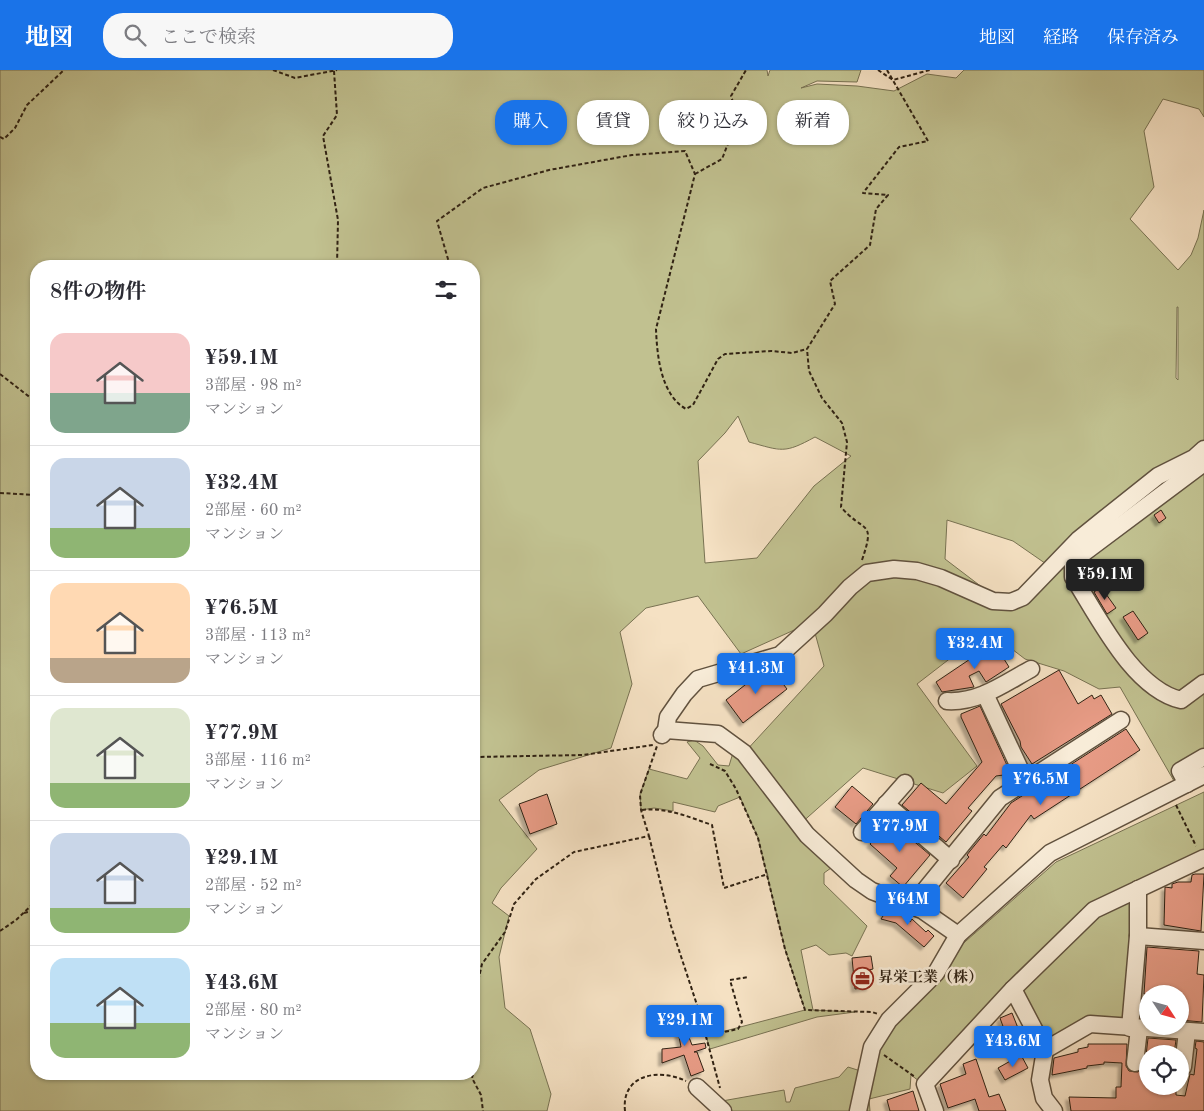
<!DOCTYPE html>
<html lang="ja">
<meta charset="utf-8">
<style>
body{margin:0;font-family:"Old Standard TT","Noto Serif JP",serif;background:#f7f7f7;color:#2b2b33;height:100vh;display:flex;flex-direction:column;font-size:19px;white-space:nowrap}
*{box-sizing:border-box;margin:0}
p{font-size:16px;color:#7c7c81}
.icon{flex:none;width:28px;height:28px;fill:none;stroke:currentColor;stroke-width:2;stroke-linecap:round;stroke-linejoin:round}
.map{position:relative;flex:1;overflow:hidden}
.sheet{position:absolute;left:30px;top:190px;width:450px;height:820px;display:flex;flex-direction:column;background:#fff;border-radius:20px;box-shadow:0 1px 4px #0004}
.sheet>*{flex:none}
.hud{position:absolute;left:495px;top:30px;width:475px;height:45px;display:flex;gap:10px}
.needle{width:32px;rotate:126deg}
.tools{position:absolute;left:1139px;top:915px;display:grid;gap:10px}
.tools a{display:grid;place-items:center;width:50px;height:50px;border-radius:50%;background:#fff;box-shadow:0 1px 4px #0004;font-size:25px}
.price{position:absolute;translate:-50% -42px;padding:0 11px;border-radius:5px;background:#1a73e8;color:#fff;font-size:16px;line-height:32px;filter:drop-shadow(0 1px 2px #0008)}
.price::after{content:'';position:absolute;left:50%;top:30px;width:15px;height:11px;margin-left:-8px;background:inherit;clip-path:polygon(0 0,100% 0,50% 100%)}
.price.current{background:#222;color:#fff}
ul{padding:0;list-style:none}
li{display:flex;align-items:center;gap:15px;height:125px;padding:0 20px}
li+li{border-top:1px solid #e1e1e2}
li span{display:grid;place-items:center;flex:none;width:140px;height:100px;border-radius:15px;color:#555}
li>.icon{margin-inline-start:auto}
span .icon{width:60px;height:60px;fill:#fffc;stroke-width:1}
li b{font-size:21px}
h2{display:flex;justify-content:space-between;align-items:center;height:60px;padding:0 20px;font-size:21px}
.chip{padding:0 18px;border-radius:20px;background:#fff;box-shadow:0 1px 4px #0004;font-size:18px;line-height:45px}
.chip.current{background:#1a73e8;color:#fff}
header{display:flex;align-items:center;gap:30px;box-sizing:border-box;height:70px;padding:0 25px;background:#1a73e8;color:#fff}
header strong{font-size:24px}
nav{display:flex;gap:28px;margin-inline-start:auto;font-size:18px}
.search{width:350px;height:45px;background:#f7f7f7;display:flex;align-items:center;gap:12px;box-sizing:border-box;padding:0 18px;border-radius:20px;color:#7c7c81;font-size:19px}
.map>svg:first-child{display:block}
.green{fill:#c1c190;stroke:#787252;fill-rule:evenodd}
.building{fill:#e79b85;stroke:#302213;filter:url(#shadow)}
.lines{fill:none;stroke-linecap:round;stroke-linejoin:round}
.minor-casing{stroke:#61523f;stroke-width:19}
.path{stroke:#302213;stroke-width:2;stroke-dasharray:4 2.5;stroke-linecap:butt}
.minor{stroke:#f8ecd8;stroke-width:16}
.labels{text-anchor:middle;dominant-baseline:central;stroke-width:5;stroke-linejoin:round;paint-order:stroke}
.poi-label{font-size:15px;font-weight:bold;fill:#302213;stroke:#f8ecd8;text-anchor:start}
</style>
<header>
<strong>地図</strong>
<div class="search"><svg class="icon" aria-label="search" viewBox="0 0 24 24"><circle cx="10" cy="10" r="6"/><path d="M15 15l6 6"/></svg>ここで検索</div>
<nav><a>地図</a><a>経路</a><a>保存済み</a></nav>
</header>
<div class="map">
<svg width="1204" height="1041" viewBox="0 0 1204 1041">
<defs>
<filter id="shadow"><feDropShadow dx="-3.5" dy="3.5" stdDeviation="1" flood-color="#0004"/></filter>
</defs>
<rect width="100%" height="100%" fill="#f5e1c3"/>
<filter id="stains"><feTurbulence type="fractalNoise" baseFrequency=".004" numOctaves="4"/><feColorMatrix values="0 0 0 0 .2 0 0 0 0 .09 0 0 0 0 .02 0 0 0 .5 -.17"/></filter>
<radialGradient id="worn" r=".72"><stop offset=".6" stop-color="#630" stop-opacity="0"/><stop offset="1" stop-color="#630" stop-opacity=".3"/></radialGradient>
<!-- green -->
<g class="green">
<path d="M0,0H767L768,6L770,0H861L857,12L817,11L801,18L817,14L857,16L894,21L927,4L956,8L964,0H1204V47L1199,39L1163,29L1144,61L1154,117L1130,149L1178,200L1191,185L1198,168L1204,140V379L1194,388L1158,406L1104,449L1076,472L1052,498L1013,471L947,450L945,489L991,524L993,531L1011,532L1023,527L1043,508L1054,505L1088,469L1195,392L1204,383V694L1174,711L1120,617L1099,619L1064,601L1025,589L987,560L917,614L977,696L943,723L863,698L799,755L807,765L838,793L824,803V814L867,856L852,886L846,883L829,885L816,875L801,880L813,940L855,942L817,947L710,979L706,966L805,940L785,879L758,768L740,727L718,736L715,742L673,732V741L654,738L641,740L640,724L649,699L687,709L700,688L687,672L694,670L703,676L718,695L729,696L735,676L744,683L824,596L812,552L741,584L698,526L646,538L620,562L632,614L611,678L539,700L499,730L537,779L501,818L492,833L509,846L499,887L505,938L530,959L551,1024L547,1041H0ZM36,196H474V1004H36ZM1177,237H1178V310L1176,308ZM738,346L749,372C782,381 784,384 815,367L851,386L814,416L757,488L705,493L698,391L725,363Z"/>
<path d="M1204,722V788L1138,819L1130,958L1090,954L1045,980L1013,919L919,1011L911,1005L910,1019L869,1029L870,1041H724L722,1031L784,1020L786,1032H790L795,1018L839,1007L848,997L867,1003L872,977L958,878L1056,792Z"/>
</g>
<!-- building -->
<g class="building">
<path d="M1161,440L1166,448L1159,453L1154,445Z"/>
<path d="M1101,517L1116,538L1107,544L1094,522Z"/>
<path d="M1133,541L1148,563L1138,570L1123,547Z"/>
<path d="M994,573L1009,597L986,612L979,601L969,606L974,617L942,622L936,612Z"/>
<path d="M771,598L787,619L743,653L726,630L764,600Z"/>
<path d="M1059,600L1078,634L1092,625L1094,629L1101,625L1112,644L1032,694L1021,677L1020,671L1001,634Z"/>
<path d="M980,636L1011,704L996,706L968,738L972,741L946,772L902,735L921,713L946,734L982,692L961,647V644Z"/>
<path d="M1126,659L1140,680L1034,749L1031,745L1006,778L1003,775L984,797L987,799L963,828L946,813L969,787L967,785L970,781L984,764L986,766L1011,733Z"/>
<path d="M852,716L873,734L856,754L835,737Z"/>
<path d="M547,724L557,754L530,764L519,734Z"/>
<path d="M890,751L930,785L903,817L890,806L897,798L870,774Z"/>
<path d="M1195,804H1204L1201,861L1164,855L1165,817L1172,818V814L1178,812H1191L1192,805Z"/>
<path d="M883,836L901,844L910,852L912,849L926,862L928,860L934,866L924,877L896,853L881,849L885,843L880,839Z"/>
<path d="M1147,877L1199,881L1197,904L1204,905L1202,952L1180,950L1182,924H1144Z"/>
<path d="M871,886L873,899L869,900L870,917L855,919L852,888Z"/>
<path d="M679,940L684,953L695,951L696,960L687,962L692,975L705,973L706,978L694,982H697L704,1001L691,1006L684,985L662,993V979L681,977L674,941Z"/>
<path d="M1012,943L1022,968L1009,973L1000,948Z"/>
<path d="M1148,968L1176,970L1174,984L1148,982V1016H1176V1025L1185,1026L1190,1004L1194,1005L1197,979L1195,978L1196,971L1204,972V1041H1071L1069,1027L1116,1028V1017H1121L1122,993L1104,992V994L1087,996V998L1052,1005L1054,988L1078,982V979L1088,977V974H1127L1126,996L1129,1001L1138,1002L1145,995Z"/>
<path d="M1021,985L1028,998L1005,1010L998,998Z"/>
<path d="M976,989L989,1027L999,1024L1006,1041H979L975,1029L948,1038L940,1014L966,1004L963,994Z"/>
<path d="M913,1021L919,1041H890L887,1030Z"/>
</g>
<g class="lines">
<defs>
<g id="minor">
<path d="M1204,393L1077,488L1073,496V507C1098,546 1133,619 1181,630L1204,613"/>
<path d="M985,624L1026,712"/>
<path d="M947,631C979,633 1005,613 1031,599"/>
<path d="M666,660L718,664L744,683L807,765L856,810L872,821L922,840L958,865"/>
<path d="M662,665L666,660L668,647L684,624L698,609L780,585L825,544L850,517L867,503L894,499L917,501L941,508L993,531L1011,532L1023,527L1078,470L1104,449L1158,406L1194,388L1204,379"/>
<path d="M1187,714L1180,701L1204,687"/>
<path d="M886,734L951,790"/>
<path d="M862,762L905,713"/>
<path d="M912,836L1000,728L1121,650"/>
<path d="M1138,866L1204,871"/>
<path d="M1013,919L1045,980L1040,1010L1044,1028L1054,1041"/>
<path d="M1130,958L1138,866V819"/>
<path d="M1045,980L1090,954L1204,962"/>
<path d="M1135,993L1139,959"/>
<path d="M1183,997L1187,961"/>
<path d="M697,1017L723,1041"/>
<path d="M858,1041L872,977L889,950L936,903L958,865L1050,783L1204,705"/>
<path d="M935,1041L925,1014L1013,919L1094,840L1204,788"/>
</g>
</defs>
<!-- minor casing -->
<use href="#minor" class="minor-casing"/>
<!-- path -->
<g class="path">
<path d="M273,0L295,8L337,0"/>
<path d="M878,0L893,10L930,0"/>
<path d="M334,1L337,45L323,66L338,150L337,196"/>
<path d="M0,67L4,69L15,58L27,35L64,0"/>
<path d="M695,104L722,89L738,48L731,26L746,0"/>
<path d="M450,196L437,151L483,118L549,100L632,85L685,81L695,104L656,259C657,286 661,325 686,339L693,335L718,289L725,284L771,281L792,283L807,279"/>
<path d="M0,304L36,332"/>
<path d="M0,423L36,425"/>
<path d="M862,490C876,449 864,464 841,437L847,372L842,353L822,328L809,301L807,279L835,234L830,211L870,175L876,139L888,125L863,123L899,77L928,71L887,0"/>
<path d="M474,687L583,685L653,675"/>
<path d="M710,694L725,701L736,719L758,768L785,879L805,940L872,942L878,944"/>
<path d="M1176,735L1196,776"/>
<path d="M642,740C666,737 689,747 712,755L724,818L768,804"/>
<path d="M649,766L671,856L699,941L720,1018"/>
<path d="M24,843L36,840"/>
<path d="M0,861L16,850L36,831"/>
<path d="M474,929L482,894L505,862L514,834L536,809L574,782L649,766L641,740L640,725L657,676"/>
<path d="M706,966L738,959L742,952L730,910L749,907"/>
<path d="M884,985L915,1007"/>
<path d="M474,989L476,996L474,1003"/>
<path d="M473,1004L472,1008L481,1025L483,1041"/>
<path d="M625,1041C621,1004 659,998 686,1011"/>
</g>
<!-- minor -->
<use href="#minor" class="minor"/>
</g>
<!-- icons -->
<defs>
<symbol id="office-ring" viewBox="-11 -11 22 22"><circle r="9.5" fill="#f8ecd8" stroke="#8f2418" stroke-width="1.5"/><path d="M-6-3h4V-5.5h4V-3h4V5H-6ZM-1-4.5V-3h2v-1.5ZM-6 0V1H6V0Z" fill="#8f2418"/></symbol>
</defs>
<g fill-rule="evenodd">
<use href="#office-ring" x="850" y="896" width="25" height="25"/>
</g>
<g class="labels">
<!-- poi labels -->
<g class="poi-label">
<text x="878" y="908">昇栄工業（株）</text>
</g>
</g>
<rect width="100%" height="100%" filter="url(#stains)"/>
<rect width="100%" height="100%" fill="url(#worn)"/>
</svg>
<div class="tools">
<a><svg class="needle" viewBox="-14 -14 28 28"><path d="M0-13l5 13h-10z" fill="#e53935"/><path d="M0 13l5-13h-10z" fill="#7c7c81"/></svg></a>
<a><svg class="icon" aria-label="locate" viewBox="0 0 24 24"><circle cx="12" cy="12" r="6"/><path d="M12 2v4M12 18v4M2 12h4M18 12h4"/></svg></a>
</div>
<b class="price current" style="left:1105px;top:531px">¥59.1M</b>
<b class="price" style="left:975px;top:600px">¥32.4M</b>
<b class="price" style="left:756px;top:625px">¥41.3M</b>
<b class="price" style="left:1041px;top:736px">¥76.5M</b>
<b class="price" style="left:900px;top:783px">¥77.9M</b>
<b class="price" style="left:908px;top:856px">¥64M</b>
<b class="price" style="left:685px;top:977px">¥29.1M</b>
<b class="price" style="left:1013px;top:998px">¥43.6M</b>
<div class="hud">
<a class="chip current">購入</a>
<a class="chip">賃貸</a>
<a class="chip">絞り込み</a>
<a class="chip">新着</a>
</div>
<section class="sheet">
<h2>8件の物件<svg class="icon" aria-label="filters" viewBox="0 0 24 24"><path d="M4 7h16M4 17h16"/><circle cx="9" cy="7" r="2"/><circle cx="15" cy="17" r="2"/></svg></h2>
<ul>
<li><span style="background:linear-gradient(#f6c9c9 60%,#7fa58c 0)"><svg class="icon" aria-label="home" viewBox="0 0 24 24"><path d="M3 11l9-7 9 7M6 9v11h12V9"/></svg></span><div><b>¥59.1M</b><p>3部屋 · 98 m²</p><p>マンション</p></div></li>
<li><span style="background:linear-gradient(#c9d6e8 70%,#8fb573 0)"><svg class="icon" aria-label="home" viewBox="0 0 24 24"><path d="M3 11l9-7 9 7M6 9v11h12V9"/></svg></span><div><b>¥32.4M</b><p>2部屋 · 60 m²</p><p>マンション</p></div></li>
<li><span style="background:linear-gradient(#ffd9b3 75%,#b9a48a 0)"><svg class="icon" aria-label="home" viewBox="0 0 24 24"><path d="M3 11l9-7 9 7M6 9v11h12V9"/></svg></span><div><b>¥76.5M</b><p>3部屋 · 113 m²</p><p>マンション</p></div></li>
<li><span style="background:linear-gradient(#dfe7d0 75%,#8fb573 0)"><svg class="icon" aria-label="home" viewBox="0 0 24 24"><path d="M3 11l9-7 9 7M6 9v11h12V9"/></svg></span><div><b>¥77.9M</b><p>3部屋 · 116 m²</p><p>マンション</p></div></li>
<li><span style="background:linear-gradient(#c9d6e8 75%,#8fb573 0)"><svg class="icon" aria-label="home" viewBox="0 0 24 24"><path d="M3 11l9-7 9 7M6 9v11h12V9"/></svg></span><div><b>¥29.1M</b><p>2部屋 · 52 m²</p><p>マンション</p></div></li>
<li><span style="background:linear-gradient(#bfe0f5 65%,#8fb573 0)"><svg class="icon" aria-label="home" viewBox="0 0 24 24"><path d="M3 11l9-7 9 7M6 9v11h12V9"/></svg></span><div><b>¥43.6M</b><p>2部屋 · 80 m²</p><p>マンション</p></div></li>
</ul>
</section>
</div>
